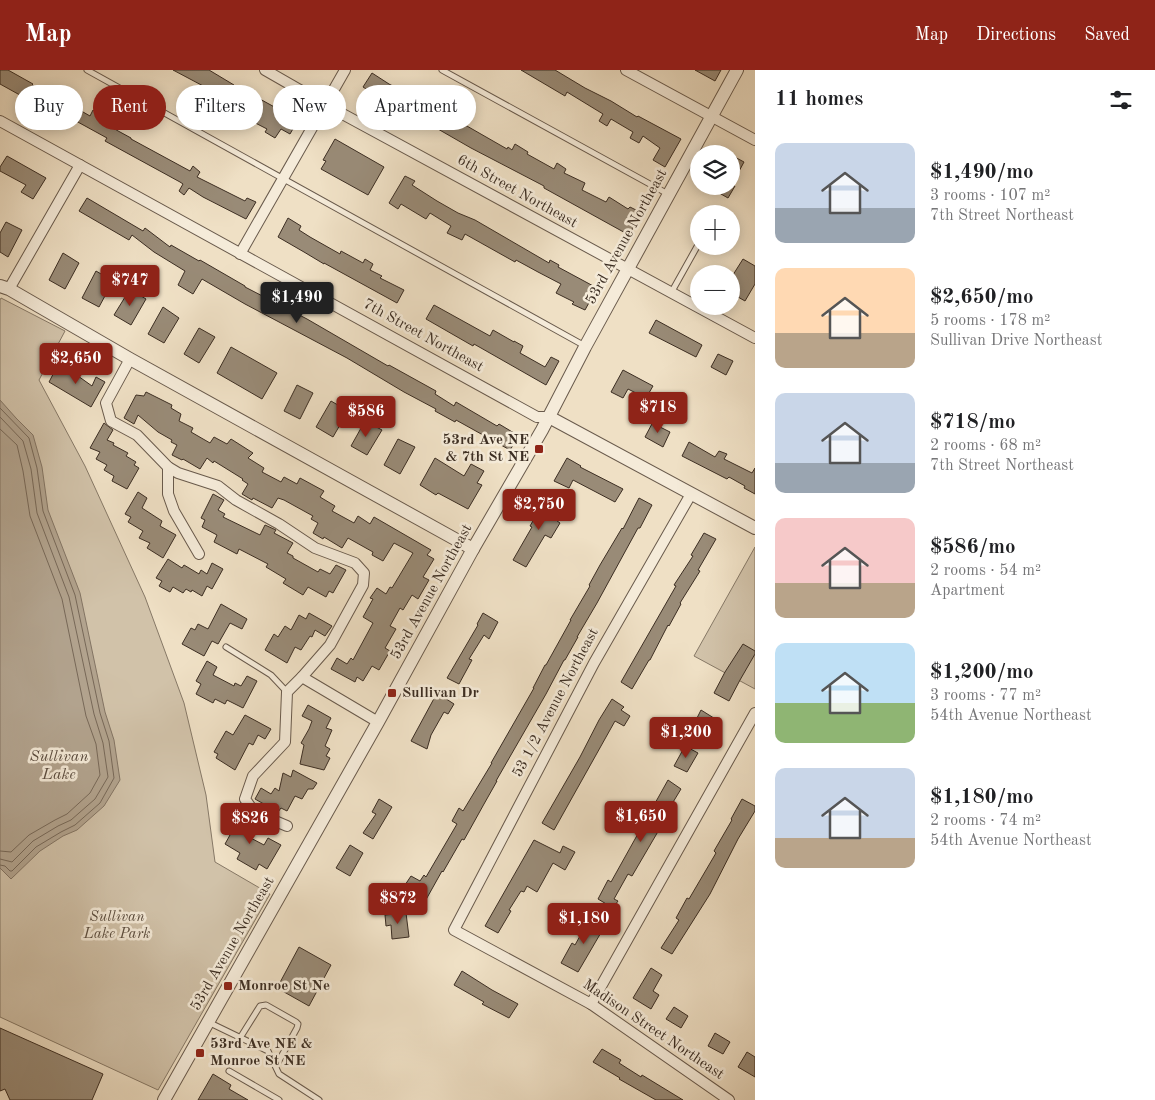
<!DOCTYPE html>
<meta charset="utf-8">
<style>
body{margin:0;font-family:"Old Standard TT",serif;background:#f6f6f6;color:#202124;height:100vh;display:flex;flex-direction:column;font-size:19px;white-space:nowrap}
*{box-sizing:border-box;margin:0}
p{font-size:16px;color:#757577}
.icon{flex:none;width:28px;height:28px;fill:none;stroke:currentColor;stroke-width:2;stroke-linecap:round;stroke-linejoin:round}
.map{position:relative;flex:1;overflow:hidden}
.sheet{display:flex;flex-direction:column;background:#fff;width:400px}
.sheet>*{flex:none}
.guide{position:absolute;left:15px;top:15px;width:475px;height:45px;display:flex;gap:10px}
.controls{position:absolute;left:690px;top:75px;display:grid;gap:10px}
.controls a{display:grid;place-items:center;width:50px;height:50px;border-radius:50%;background:#fff;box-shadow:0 2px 12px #0003;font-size:25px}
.price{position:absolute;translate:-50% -42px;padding:0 11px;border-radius:5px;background:#8f2418;color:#fff;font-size:16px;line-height:32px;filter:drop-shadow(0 1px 2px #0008)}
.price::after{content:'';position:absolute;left:50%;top:30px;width:15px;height:11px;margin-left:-8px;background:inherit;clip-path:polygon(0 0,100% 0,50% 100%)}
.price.on{background:#222;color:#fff}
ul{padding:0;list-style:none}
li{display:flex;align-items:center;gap:15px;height:125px;padding:0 20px}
li span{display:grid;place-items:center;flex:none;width:140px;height:100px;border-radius:10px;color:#555}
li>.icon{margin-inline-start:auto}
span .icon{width:60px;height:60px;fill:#fffc;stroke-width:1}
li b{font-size:21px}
h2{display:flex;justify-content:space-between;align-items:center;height:60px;padding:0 20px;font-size:21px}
.chip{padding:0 18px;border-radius:22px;background:#fff;box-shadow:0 2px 12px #0003;font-size:18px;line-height:45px}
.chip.on{background:#8f2418;color:#fff}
header{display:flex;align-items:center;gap:30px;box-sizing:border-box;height:70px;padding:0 25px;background:#8f2418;color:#fff}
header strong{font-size:24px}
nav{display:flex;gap:28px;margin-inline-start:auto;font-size:18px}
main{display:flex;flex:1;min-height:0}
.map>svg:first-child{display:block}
.green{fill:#d1c2a9;stroke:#867866}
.water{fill:#b2a38e;stroke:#837463}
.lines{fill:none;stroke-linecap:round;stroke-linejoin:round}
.shore{stroke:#776858;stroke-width:1}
.building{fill:#998b77;stroke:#3c2e23}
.service-casing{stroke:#695a4c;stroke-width:7}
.minor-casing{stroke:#695a4c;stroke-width:12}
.tertiary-casing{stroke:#695a4c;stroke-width:14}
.service{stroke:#f5ebd9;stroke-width:5}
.minor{stroke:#f5ebd9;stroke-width:10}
.tertiary{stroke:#f5ebd9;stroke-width:12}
.poi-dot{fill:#8f2418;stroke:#f5ebd9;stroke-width:2}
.labels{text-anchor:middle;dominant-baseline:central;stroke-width:5;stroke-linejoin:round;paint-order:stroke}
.street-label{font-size:15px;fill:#3c2e23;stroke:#f5ebd9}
.poi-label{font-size:15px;font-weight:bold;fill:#3c2e23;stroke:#f5ebd9;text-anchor:start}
.park-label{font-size:15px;font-style:italic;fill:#5a4c3e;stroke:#f5ebd9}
.water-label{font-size:16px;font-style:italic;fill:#5a4b3e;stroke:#f5ebd9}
</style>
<header>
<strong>Map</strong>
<nav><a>Map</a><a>Directions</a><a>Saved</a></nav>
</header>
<main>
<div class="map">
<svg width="755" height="1030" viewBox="0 0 755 1030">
<rect width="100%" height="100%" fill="#efe0c5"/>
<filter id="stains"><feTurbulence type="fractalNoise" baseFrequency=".004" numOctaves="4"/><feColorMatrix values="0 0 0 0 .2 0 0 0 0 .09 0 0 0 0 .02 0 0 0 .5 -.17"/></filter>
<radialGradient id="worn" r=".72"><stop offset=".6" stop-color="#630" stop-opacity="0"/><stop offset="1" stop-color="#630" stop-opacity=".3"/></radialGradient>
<!-- green -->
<g class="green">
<path d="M1,228L65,261L39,310L85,396L145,527L184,633L206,725L215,792L270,824L158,1020L0,947V230Z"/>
<path d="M755,477V619L694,586Z"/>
</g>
<!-- water -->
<path class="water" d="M0,330L16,348L33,365L42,397L48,440L80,523L105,642L114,670L120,710L104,736L77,760L63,766L40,781L11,809L0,798Z"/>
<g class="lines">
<!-- shore -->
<g class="shore">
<path d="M0,338L29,368L37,398L43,441L75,525L100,643L109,671L114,708L100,733L75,755L61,762L36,777L12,801H10L5,796L0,795"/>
<path d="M0,347L23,371L31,399L37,443L69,527L94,644L103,673L108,707L95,729L71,750L58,756L33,771L12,792L0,789"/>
<path d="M0,359L17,375L23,401L30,446L62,529L86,646L96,674L100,705L90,723L67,744L55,750L29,765L11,782L0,781"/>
</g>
</g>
<!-- building -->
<g class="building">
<path d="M0,0H8L33,14L32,15L61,32L62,30L90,46L93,40L101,45L98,50L131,68V69L190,101L193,96L200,102L197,107L245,131L247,128L256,132L246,149L203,127L189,118L184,125L179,121L183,114L180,112L105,71L107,68L76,51L74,55L0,14Z"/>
<path d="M173,0H209L234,15L226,28L220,25L216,33L202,26L207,18Z"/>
<path d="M521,0H555L585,18L611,31L637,47L638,46L681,69L665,97L653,90L660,78L643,66L639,73L630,68L633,62L611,49L607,56L599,51L603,44L567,22L565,26Z"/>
<path d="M695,0H721L715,11Z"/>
<path d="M372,3L389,14L418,29L419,26L434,34L432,36L507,79L508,77L512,80L515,74L528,82L527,84L554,99L557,93L566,99L564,103L585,113L582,120L606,132L609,127L628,139L630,137L642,143L629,165L544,118V116L471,78L431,55V54L382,29L363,17Z"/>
<path d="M249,23L298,50L290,64L281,59L275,68L265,62L267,59L238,44Z"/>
<path d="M335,69L384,97L368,125L321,99L326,91L323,90Z"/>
<path d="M731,85L744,92L731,116Z"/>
<path d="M7,86L46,108L33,129L21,122L26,115L0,101V97Z"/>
<path d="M405,106L415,111L412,115L437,131L458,143L475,150L549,193L550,190L559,195L558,197L597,218L585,240L572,234L574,232L556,223L561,214L538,202L516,190L515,192L465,164L462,170L447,163L451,156L430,143L426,149L401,134L398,139L389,133Z"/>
<path d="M707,116H735L728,128Z"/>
<path d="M87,128L143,161L145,158L170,177L171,175L199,191L200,190L245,216V217L307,249L388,296L389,295L436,321L435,324L454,336L456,332L497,356L499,354L519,366L510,380L456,350L455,352L435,341L436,339L404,322L347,288L245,234L202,209L193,224L178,215L185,201L154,182L132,165L129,170L79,141Z"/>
<path d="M288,148L301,156L299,160L310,167L340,184L341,181L363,193L365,189L373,194L370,200L382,206L380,208L404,220L397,233L324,193V194L304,182L278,167Z"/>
<path d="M6,152L22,160L8,187L0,182V163Z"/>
<path d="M63,183L79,193L65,219L49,210Z"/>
<path d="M743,189L755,196V214L745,231L731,223V208Z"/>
<path d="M96,201L113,211L99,237L82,228Z"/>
<path d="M130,219L146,229L131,255L114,245Z"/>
<path d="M434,235L490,266L493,260L514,272V271L523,276L520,283L545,297L551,287L559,291L546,315L474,274L473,276L426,249Z"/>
<path d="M163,237L179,248L164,273L148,264Z"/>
<path d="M656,250L702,275L696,287L649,263Z"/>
<path d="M199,258L215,267L199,293L184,284Z"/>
<path d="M231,277L277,303L262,329L217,303Z"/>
<path d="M718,284L733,291L726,305L711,297Z"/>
<path d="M60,291L72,298L71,301L92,316L96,307L105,312L91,337L49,312Z"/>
<path d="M623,300L653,316L646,328L628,319L623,328L611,322Z"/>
<path d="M297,315L313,323L300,349L284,341Z"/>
<path d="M146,322L172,335L171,338L181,344L179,351L193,358L191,362L210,373L214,367L227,374L231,369L253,383L248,388L264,398L262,402L281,412L284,407L297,414L300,408L324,421L320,427L335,436L332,441L354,453L358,446L370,454L374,447L431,480L427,485L434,489L423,507L429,510L418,529L412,525L403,540L400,538L390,556L396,559L385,578L390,581L379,600L372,596L363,611L357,607L355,612L331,599L337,588L347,594L351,588L353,590L373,553L363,547L373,529L370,528L377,518L386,524L390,517L392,518L413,483L394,473L383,491L372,485L373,482L348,468L342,478L324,467L323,469L313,463L318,453L311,449L313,446L284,430L278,428L272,438L253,428L252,430L242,424L248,414L242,410L243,409L214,391L213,393L207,388L200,399L183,389L182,390L172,385L177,375L171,372L172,370L158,362L138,345L134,354L124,348L136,325L144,326Z"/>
<path d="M331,331L348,341L333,367L316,357Z"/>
<path d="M654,350L662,354L660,357L670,362L663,377L645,367Z"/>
<path d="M365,351L382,360L367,385L351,376Z"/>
<path d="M104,353L113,360L107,370L114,373L113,375L128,383L126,386L136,392L134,395L139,398L127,419L112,411L114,406L104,400L107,395L96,389L100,382L90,378Z"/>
<path d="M398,369L415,377L400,404L384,395Z"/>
<path d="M689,372L715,387L719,381L727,384L724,389L752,403L755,398V424L744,418L745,416L729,407L727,409L682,386Z"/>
<path d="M435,388L464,406L471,394L484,401L477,413L482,415L468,439L438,423L436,425L420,415Z"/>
<path d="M567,388L581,396L580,397L623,419L615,432L573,410L569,418L554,411Z"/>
<path d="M138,422L147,428L142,438L162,451L160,456L176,465L163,488L147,478L150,473L139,468L143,461L128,452L131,447L125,444Z"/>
<path d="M213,424L224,430L218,440L225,444L223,447L260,465L265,455L276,460L274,463L293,473L287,483L293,486V488L318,502L320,499L330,504L336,495L346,500L333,523L329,521L326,527L308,517L303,525L283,513L286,509L266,497L268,494L239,479L237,484L214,472L217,465L202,457L205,450L201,448Z"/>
<path d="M547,427L561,436L553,448L560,453L551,468L545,465L526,497L513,490L532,457L530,456Z"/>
<path d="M639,428L652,435L640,458H638L597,533L577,567H578L565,590H564L546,624L496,711H497L484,734L464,770L462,769L443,802L442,801L423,835L414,830L415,826L403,818L411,806L420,811L424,805L426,807L457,754L452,751L459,738L463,741L492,693H491L534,618H533L545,595H546L571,550H570L590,516L589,515L600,495L622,458L623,459Z"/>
<path d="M704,463L716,469L698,500L700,501L680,533L681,534L669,556L668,555L650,590H649L632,619L621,612L676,516L674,515L693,486L691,485Z"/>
<path d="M168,489L182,498L184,495L199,504L201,500L207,504L212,493L223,499L212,519L207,516L202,526L192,520L191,522L186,519L183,523L173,517L170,522L159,516L162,511L156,508Z"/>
<path d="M221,534L247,549L242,559L230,553L218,574L212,571L204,586L182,574L191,558L195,560L198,554L208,559Z"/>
<path d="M309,543L332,556L325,566L315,560L312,567L310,566L301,580L295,577L287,593L265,580L274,564L278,567L285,556L291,560L299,545L306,549Z"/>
<path d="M483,543L498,552L489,569L484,565L469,589L472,590L459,614L447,608L478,555L477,554Z"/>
<path d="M743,574L755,581V584L740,610L729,631L714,623L725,602Z"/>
<path d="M207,591L217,597L213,605L234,616L235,613L241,616L247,606L257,611L243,638L227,630L225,634L215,629L213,633L196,624L201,614L196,611Z"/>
<path d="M437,623L454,634L448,644L444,642L431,665L427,679L411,671Z"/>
<path d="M612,629L624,637L621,640L630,646L624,656L615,651L554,760L542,753L580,687L599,650Z"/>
<path d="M308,635L331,648L326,658L332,660L325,676L330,679L326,686L330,688L324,700L300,694L304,675L301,673L309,659L312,651L302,646Z"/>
<path d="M701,640L717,650L707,667L692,658Z"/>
<path d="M245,645L271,659L265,669L258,665L253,675L249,673L235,700L216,688L218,684L214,682L226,661L233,665Z"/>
<path d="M685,676L698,683L687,702L674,696Z"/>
<path d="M293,700L317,713L313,719H308L302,729L295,726L287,741L281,738L278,742L255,729L261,718L271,724L275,718L279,721L283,703L291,707Z"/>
<path d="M668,710L681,719L661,752L663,753L632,806L628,804L614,829L618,831L613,838L598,829L608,810L611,812Z"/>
<path d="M379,729L392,737L373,769L363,763L376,744L372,742Z"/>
<path d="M742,729L755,736V741L738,769L710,824L672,884L661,878L679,850L676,848L687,828L689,829L716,783L714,781L732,750L731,749Z"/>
<path d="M236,741L247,748L242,758L247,761L245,765L264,775L268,768L281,775L267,799L259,794L256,800L237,789L240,783L225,774L230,765L225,762Z"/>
<path d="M534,770L560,783L563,776L575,782L565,800L553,793L537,822L527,816L524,822L521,821L509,840L511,841L498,863L485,856Z"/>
<path d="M350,775L363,783L350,806L336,798Z"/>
<path d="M406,843L409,867L392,869L391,855L386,856L385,845Z"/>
<path d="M591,846L606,854L578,902L561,893L572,873L575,875Z"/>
<path d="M299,877L331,895L309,936L277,918Z"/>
<path d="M651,898L662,905L653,921L659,925L651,939L633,928Z"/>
<path d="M462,901L492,920L518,934L509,948L482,934L484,932L454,915Z"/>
<path d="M674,937L688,946L681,958L666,949Z"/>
<path d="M0,958L103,1004L92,1030H10L5,1019L0,1021Z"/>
<path d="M715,963L730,972L723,984L708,976Z"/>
<path d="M602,979L621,990L619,993L641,1007L642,1005L683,1030H656L619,1009L620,1008L593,992Z"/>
<path d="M747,982L755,987V1007L738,997Z"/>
<path d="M213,1004L231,1015L229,1019L248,1030H198Z"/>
</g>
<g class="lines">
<defs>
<g id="service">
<path d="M87,0L585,276"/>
<path d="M442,0L668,124"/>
<path d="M671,223L699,173"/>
<path d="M226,577L271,605L287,622"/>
<path d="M208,952L268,981L279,1004L319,1030"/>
<path d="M240,968L260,936L266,935L296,952L298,954L297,958L276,996"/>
<path d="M229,1001L279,1030"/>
</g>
<g id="minor">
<path d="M265,0L326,35L755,268"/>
<path d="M626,0L755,70"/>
<path d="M0,51L537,347H549"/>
<path d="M240,184L345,0"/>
<path d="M9,219L80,95"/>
<path d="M130,289L106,333L111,351L137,365L168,397L178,403L218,416L236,430L279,454L315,478L355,493L364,503L363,515L330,575L302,607L287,622L285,672L253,706L245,729L254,742L287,756"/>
<path d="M168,397V424L174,441L199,484"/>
<path d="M691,424L594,593L454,860L591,934L729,1030"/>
<path d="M302,607L378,652"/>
<path d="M591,934L755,643"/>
</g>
<g id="tertiary">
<path d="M0,216L9,219L130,289L473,479"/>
<path d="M549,347L755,458"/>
<path d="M164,1030L378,652L473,479L542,360L585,277L737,0"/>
</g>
</defs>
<!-- service casing -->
<use href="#service" class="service-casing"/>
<!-- minor casing -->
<use href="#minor" class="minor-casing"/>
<!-- tertiary casing -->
<use href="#tertiary" class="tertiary-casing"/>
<!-- service -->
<use href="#service" class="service"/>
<!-- minor -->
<use href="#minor" class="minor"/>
<!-- tertiary -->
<use href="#tertiary" class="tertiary"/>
</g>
<!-- markers -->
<g class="poi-dot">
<rect x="534" y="374" width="10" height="10" rx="2.5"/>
<rect x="387" y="618" width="10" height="10" rx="2.5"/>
<rect x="223" y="911" width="10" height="10" rx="2.5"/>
<rect x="195" y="978" width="10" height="10" rx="2.5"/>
</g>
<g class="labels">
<!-- street labels -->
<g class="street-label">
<text transform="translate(517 122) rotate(29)">6th Street Northeast</text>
<text transform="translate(627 167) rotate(-61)">53rd Avenue Northeast</text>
<text transform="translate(423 266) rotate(29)">7th Street Northeast</text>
<text transform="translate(432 522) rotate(-61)">53rd Avenue Northeast</text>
<text transform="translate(556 633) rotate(-62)">53 1/2 Avenue Northeast</text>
<text transform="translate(233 874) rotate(-60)">53rd Avenue Northeast</text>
<text transform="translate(653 960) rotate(34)">Madison Street Northeast</text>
</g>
<!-- poi labels -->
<g class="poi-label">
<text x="529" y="370" text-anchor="end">53rd Ave NE<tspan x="529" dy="17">&amp; 7th St NE</tspan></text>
<text x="402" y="623">Sullivan Dr</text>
<text x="238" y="916">Monroe St Ne</text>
<text x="210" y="974">53rd Ave NE &amp;<tspan x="210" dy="17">Monroe St NE</tspan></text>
</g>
<!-- park labels -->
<g class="park-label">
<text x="117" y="847">Sullivan<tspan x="117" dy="17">Lake Park</tspan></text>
</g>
<!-- water labels -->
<g class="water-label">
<text x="59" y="687">Sullivan<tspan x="59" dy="18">Lake</tspan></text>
</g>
</g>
<rect width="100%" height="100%" filter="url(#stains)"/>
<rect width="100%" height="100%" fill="url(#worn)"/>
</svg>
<div class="controls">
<a><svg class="icon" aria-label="layers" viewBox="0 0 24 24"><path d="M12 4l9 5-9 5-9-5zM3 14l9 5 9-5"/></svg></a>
<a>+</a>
<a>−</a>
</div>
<b class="price" style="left:130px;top:237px">$747</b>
<b class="price on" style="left:297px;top:254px">$1,490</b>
<b class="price" style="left:76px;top:315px">$2,650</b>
<b class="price" style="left:658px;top:364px">$718</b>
<b class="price" style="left:366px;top:368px">$586</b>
<b class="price" style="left:539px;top:461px">$2,750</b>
<b class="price" style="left:686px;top:689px">$1,200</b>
<b class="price" style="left:641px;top:773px">$1,650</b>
<b class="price" style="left:250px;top:775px">$826</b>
<b class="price" style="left:398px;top:855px">$872</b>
<b class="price" style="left:584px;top:875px">$1,180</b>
<div class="guide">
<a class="chip">Buy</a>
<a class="chip on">Rent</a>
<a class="chip">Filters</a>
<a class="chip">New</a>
<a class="chip">Apartment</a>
</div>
</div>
<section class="sheet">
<h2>11 homes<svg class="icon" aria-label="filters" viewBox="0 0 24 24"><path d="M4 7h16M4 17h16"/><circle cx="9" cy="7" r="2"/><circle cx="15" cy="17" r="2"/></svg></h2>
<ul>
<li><span style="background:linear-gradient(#c9d6e8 65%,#9aa5b1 0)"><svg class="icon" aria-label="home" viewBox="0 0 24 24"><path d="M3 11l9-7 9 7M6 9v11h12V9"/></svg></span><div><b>$1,490/mo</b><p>3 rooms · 107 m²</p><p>7th Street Northeast</p></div></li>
<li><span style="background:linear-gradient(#ffd9b3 65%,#b9a48a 0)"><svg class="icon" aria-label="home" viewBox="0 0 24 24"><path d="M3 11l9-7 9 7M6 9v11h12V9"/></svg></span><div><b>$2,650/mo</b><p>5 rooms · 178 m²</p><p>Sullivan Drive Northeast</p></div></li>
<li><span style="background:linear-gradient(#c9d6e8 70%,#9aa5b1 0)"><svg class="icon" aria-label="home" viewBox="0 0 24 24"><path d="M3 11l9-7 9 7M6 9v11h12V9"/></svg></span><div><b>$718/mo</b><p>2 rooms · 68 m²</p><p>7th Street Northeast</p></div></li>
<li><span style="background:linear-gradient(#f6c9c9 65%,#b9a48a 0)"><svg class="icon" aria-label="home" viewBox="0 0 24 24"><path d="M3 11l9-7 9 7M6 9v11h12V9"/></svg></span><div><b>$586/mo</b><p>2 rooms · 54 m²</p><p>Apartment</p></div></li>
<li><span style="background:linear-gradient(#bfe0f5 60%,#8fb573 0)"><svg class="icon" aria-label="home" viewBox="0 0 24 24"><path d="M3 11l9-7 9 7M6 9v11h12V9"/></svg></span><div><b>$1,200/mo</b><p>3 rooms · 77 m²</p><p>54th Avenue Northeast</p></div></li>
<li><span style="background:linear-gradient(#c9d6e8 70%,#b9a48a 0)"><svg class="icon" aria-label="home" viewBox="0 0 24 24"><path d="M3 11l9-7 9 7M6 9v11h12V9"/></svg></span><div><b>$1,180/mo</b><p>2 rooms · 74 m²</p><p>54th Avenue Northeast</p></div></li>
</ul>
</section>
</main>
